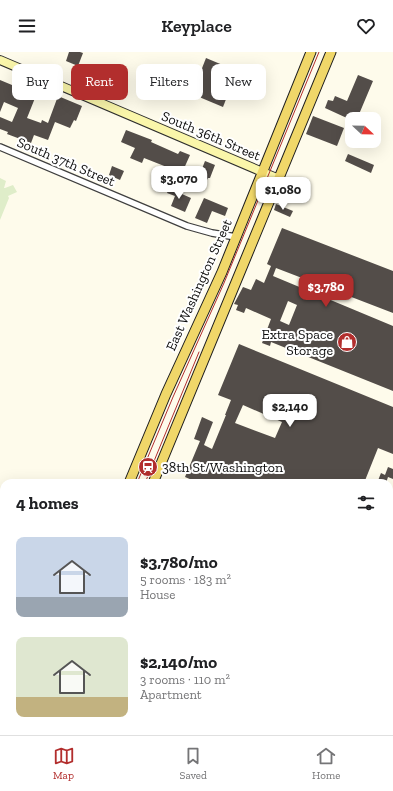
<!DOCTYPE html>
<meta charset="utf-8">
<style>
body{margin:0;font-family:"Zilla Slab",serif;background:#f6f6f6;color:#202124;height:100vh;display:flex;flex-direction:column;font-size:15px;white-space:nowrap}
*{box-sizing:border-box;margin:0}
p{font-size:13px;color:#757577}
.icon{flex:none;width:22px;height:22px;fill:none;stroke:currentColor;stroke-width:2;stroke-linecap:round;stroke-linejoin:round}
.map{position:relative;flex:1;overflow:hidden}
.sheet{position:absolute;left:0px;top:427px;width:393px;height:256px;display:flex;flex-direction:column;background:#fff;border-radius:12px 12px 0 0;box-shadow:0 4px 16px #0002}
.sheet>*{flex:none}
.guide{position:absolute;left:12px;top:12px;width:369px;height:36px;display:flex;gap:8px}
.needle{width:26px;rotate:112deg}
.buttons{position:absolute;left:345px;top:60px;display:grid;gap:8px}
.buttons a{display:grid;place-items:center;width:36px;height:36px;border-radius:8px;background:#fff;box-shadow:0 4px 16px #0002;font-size:20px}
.price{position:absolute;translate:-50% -34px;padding:0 9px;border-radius:8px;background:#fff;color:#222;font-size:13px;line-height:26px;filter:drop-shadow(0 1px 2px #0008)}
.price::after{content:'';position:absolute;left:50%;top:24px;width:12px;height:9px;margin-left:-6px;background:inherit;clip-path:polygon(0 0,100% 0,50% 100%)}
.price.on{background:#b22e2d;color:#fff}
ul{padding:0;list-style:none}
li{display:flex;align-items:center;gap:12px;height:100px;padding:0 16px}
li span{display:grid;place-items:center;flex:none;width:112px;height:80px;border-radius:8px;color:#555}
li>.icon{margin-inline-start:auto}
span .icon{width:48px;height:48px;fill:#fffc;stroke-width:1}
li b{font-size:17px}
h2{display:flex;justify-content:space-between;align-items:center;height:48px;padding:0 16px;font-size:17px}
.pill{padding:0 14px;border-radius:8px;background:#fff;box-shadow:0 4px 16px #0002;font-size:14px;line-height:36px}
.pill.on{background:#b22e2d;color:#fff}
header{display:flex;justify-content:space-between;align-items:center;height:52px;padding:0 16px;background:#fff;font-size:18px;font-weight:600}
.tabs{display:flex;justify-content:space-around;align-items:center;height:56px;border-top:1px solid #e0e0e0;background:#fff;font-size:11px;color:#757577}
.tabs a{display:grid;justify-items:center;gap:2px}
.tabs .on{color:#b22e2d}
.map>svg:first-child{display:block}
.pitch{fill:#dfedc9}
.building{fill:#534d49;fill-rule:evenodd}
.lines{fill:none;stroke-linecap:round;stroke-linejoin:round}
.street-casing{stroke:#3f3f3f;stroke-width:8}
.secondary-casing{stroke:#2e2e2e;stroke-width:10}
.primary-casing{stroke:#1d1d1d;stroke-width:11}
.street{stroke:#fff;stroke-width:5.5}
.secondary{stroke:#faf6aa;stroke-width:8}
.primary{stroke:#f0d769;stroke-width:9}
.tram{stroke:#b22e2d;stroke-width:1}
.labels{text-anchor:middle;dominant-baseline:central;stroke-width:4;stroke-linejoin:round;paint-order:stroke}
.street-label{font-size:14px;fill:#0c0c0c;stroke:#fff}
.poi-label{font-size:14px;fill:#0c0c0c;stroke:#fff;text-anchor:end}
</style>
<header><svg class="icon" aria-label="menu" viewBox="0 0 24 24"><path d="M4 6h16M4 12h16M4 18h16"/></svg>Keyplace<svg class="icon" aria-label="heart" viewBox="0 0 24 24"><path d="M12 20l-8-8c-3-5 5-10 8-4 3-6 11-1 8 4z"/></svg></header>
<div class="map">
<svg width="393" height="683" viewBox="0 0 393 683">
<rect width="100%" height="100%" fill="#fefbeb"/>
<!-- pitch -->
<path class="pitch" d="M0,126L6,129L4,136H5L13,133L17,140L8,144L9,146L0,168Z"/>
<!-- building -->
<g class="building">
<path d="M69,0H80L83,1L78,14L66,9Z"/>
<path d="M206,6L237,19L223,55L192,42Z"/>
<path d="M358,23L373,29L357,67H349L325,56L328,48L333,49L335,44L347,49Z"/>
<path d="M0,28L24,38L27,31L39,36L27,66L41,71L42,68L48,71L58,44L82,54L76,69L74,68L70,76L55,70L48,88L34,83L31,91L7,82L8,80L0,77V65L12,70L18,56L4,50L0,60Z"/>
<path d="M313,64L344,76L337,94L306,82Z"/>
<path d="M126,78L152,88L151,90L178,102L180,99L190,103L182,121L144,106L142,111L130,106L135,96L121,90Z"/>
<path d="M348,102L374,113L371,121L345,109Z"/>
<path d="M205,109L215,113L210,126H208L206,130L198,127Z"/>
<path d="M112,114L124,119L120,128L109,123Z"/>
<path d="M170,134L177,136L175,139L191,146L185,160L171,154L175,144L167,141Z"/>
<path d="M204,146L228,156L225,164L212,159L207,171L195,166Z"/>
<path d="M276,152L293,159L290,165L274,158Z"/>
<path d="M282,176L393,219V261L276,216L273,224L393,274V339L271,290L270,294L262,291L271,267L246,256L244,261L236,258L238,253L234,252L243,235L251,238L256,227L264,231L271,214L267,212ZM288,249L297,253L289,273L280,269Z"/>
<path d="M239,292L393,355V402L378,396L364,431H199L185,425L200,389L194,387L202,365L213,370L204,393L212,397L226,363H225L231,348L218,343ZM243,353L282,370L275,386L235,371Z"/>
<path d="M388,415L393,417V427L388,425L386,431H377L381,421L385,423Z"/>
</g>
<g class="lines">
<defs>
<g id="street">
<path d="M0,95L187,174L212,181L236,185"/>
<path d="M389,585L393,586"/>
</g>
<path id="secondary" d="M0,8L279,127"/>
<g id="primary">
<path d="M129,431L166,342L222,220L311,0"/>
<path d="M153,431L331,0"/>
<path d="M389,659L393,649"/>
<path d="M30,683L32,679"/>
<path d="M50,683L52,679"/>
<path d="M379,683L381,679"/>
</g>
</defs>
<!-- street casing -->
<use href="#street" class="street-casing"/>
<!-- secondary casing -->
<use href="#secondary" class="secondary-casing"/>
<!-- primary casing -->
<use href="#primary" class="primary-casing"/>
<!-- street -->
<use href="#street" class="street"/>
<!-- secondary -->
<use href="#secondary" class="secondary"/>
<!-- primary -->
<use href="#primary" class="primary"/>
<!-- tram -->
<g class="tram">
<path d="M137,431L173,345L224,231L319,0"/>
<path d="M145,431L199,300"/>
<path d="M42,683L44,679"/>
</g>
</g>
<!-- icons -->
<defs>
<symbol id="shop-disc" viewBox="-11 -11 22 22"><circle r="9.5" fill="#b22e2d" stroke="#fff"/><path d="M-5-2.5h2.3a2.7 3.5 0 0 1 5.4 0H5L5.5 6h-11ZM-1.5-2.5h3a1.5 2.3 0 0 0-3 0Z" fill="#fff"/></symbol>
<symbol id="station-disc" viewBox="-11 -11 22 22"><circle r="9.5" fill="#b22e2d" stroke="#fff"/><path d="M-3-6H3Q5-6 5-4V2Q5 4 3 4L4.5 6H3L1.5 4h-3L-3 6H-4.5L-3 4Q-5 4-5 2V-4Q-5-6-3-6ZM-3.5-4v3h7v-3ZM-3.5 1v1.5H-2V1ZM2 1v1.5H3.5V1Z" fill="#fff"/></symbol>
</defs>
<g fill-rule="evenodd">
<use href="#shop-disc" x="336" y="279" width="22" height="22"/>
<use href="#station-disc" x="137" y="404" width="22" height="22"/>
</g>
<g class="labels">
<!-- street labels -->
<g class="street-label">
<text transform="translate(211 84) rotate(23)">South 36th Street</text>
<text transform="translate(66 110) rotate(23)">South 37th Street</text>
<text transform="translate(199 233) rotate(-66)">East Washington Street</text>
</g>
<!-- poi labels -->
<g class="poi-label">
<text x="333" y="282">Extra Space<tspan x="333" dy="16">Storage</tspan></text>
<text x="162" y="415" text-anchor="start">38th St/Washington</text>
</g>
</g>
</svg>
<div class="buttons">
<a><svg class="needle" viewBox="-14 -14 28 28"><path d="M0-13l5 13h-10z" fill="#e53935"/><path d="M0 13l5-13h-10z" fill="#757577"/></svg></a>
</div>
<b class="price" style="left:179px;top:148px">$3,070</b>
<b class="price" style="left:283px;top:159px">$1,080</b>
<b class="price on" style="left:326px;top:256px">$3,780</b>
<b class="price" style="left:290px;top:376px">$2,140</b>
<div class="guide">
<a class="pill">Buy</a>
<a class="pill on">Rent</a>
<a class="pill">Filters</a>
<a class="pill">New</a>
</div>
<section class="sheet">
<h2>4 homes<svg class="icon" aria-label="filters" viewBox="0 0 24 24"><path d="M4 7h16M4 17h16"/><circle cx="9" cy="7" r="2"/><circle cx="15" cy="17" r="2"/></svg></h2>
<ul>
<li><span style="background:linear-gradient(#c9d6e8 75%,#9aa5b1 0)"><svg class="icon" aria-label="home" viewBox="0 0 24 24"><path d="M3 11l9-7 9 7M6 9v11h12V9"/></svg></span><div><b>$3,780/mo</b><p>5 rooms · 183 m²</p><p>House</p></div></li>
<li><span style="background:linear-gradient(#dfe7d0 75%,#c2b280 0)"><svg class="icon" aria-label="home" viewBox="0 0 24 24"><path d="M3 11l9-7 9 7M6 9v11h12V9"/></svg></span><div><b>$2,140/mo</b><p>3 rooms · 110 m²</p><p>Apartment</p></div></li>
</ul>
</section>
</div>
<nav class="tabs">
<a class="on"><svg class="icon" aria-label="map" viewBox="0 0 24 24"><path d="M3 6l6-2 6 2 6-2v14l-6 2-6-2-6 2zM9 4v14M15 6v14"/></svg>Map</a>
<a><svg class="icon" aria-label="saved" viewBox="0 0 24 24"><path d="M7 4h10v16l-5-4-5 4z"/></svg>Saved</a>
<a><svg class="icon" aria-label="home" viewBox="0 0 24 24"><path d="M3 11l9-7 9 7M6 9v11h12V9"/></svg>Home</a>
</nav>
